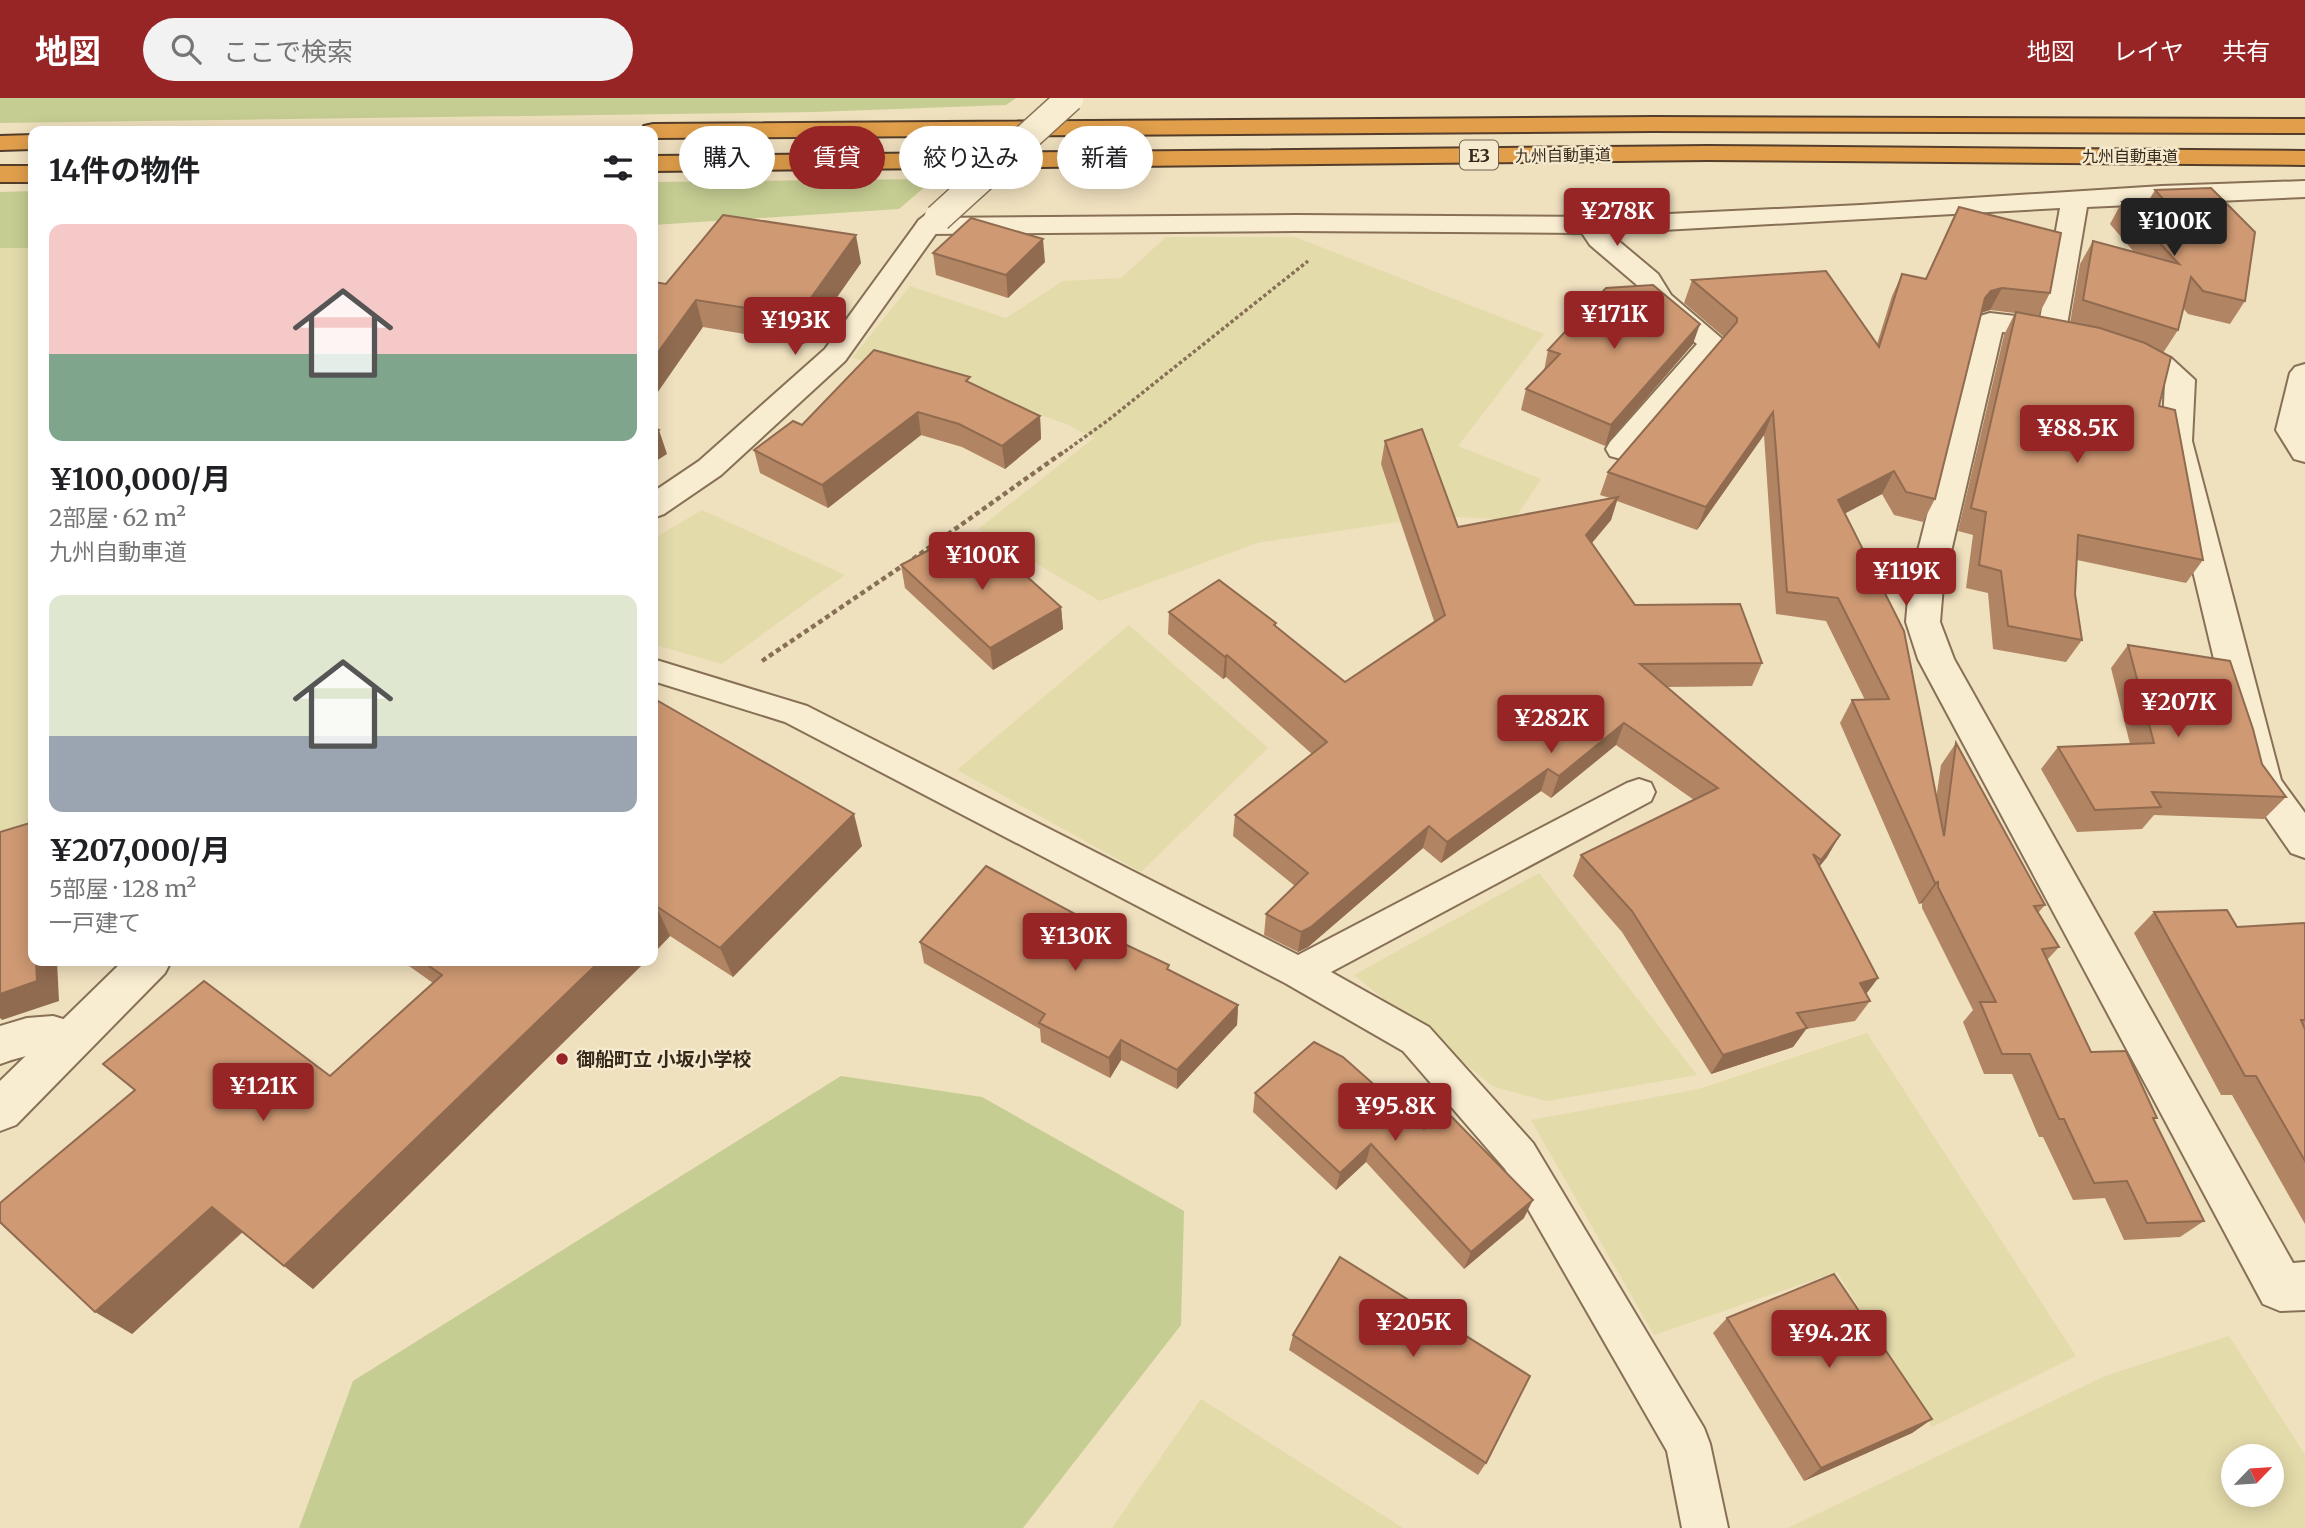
<!DOCTYPE html>
<html lang="ja">
<meta charset="utf-8">
<style>
body{margin:0;font-family:Merriweather,"Noto Sans JP",serif;background:#f2f2f2;color:#202124;height:100vh;display:flex;flex-direction:column;font-size:26px;white-space:nowrap}
*{box-sizing:border-box;margin:0}
p{font-size:23px;color:#757577}
.icon{flex:none;width:38px;height:38px;fill:none;stroke:currentColor;stroke-width:2;stroke-linecap:round;stroke-linejoin:round}
.map{position:relative;flex:1;overflow:hidden}
.side{position:absolute;left:28px;top:28px;width:630px;height:840px;display:flex;flex-direction:column;background:#fff;border-radius:14px;box-shadow:0 4px 18px #0003}
.side>*{flex:none}
.banner{position:absolute;left:679px;top:28px;width:665px;height:63px;display:flex;gap:14px}
.needle{width:46px;rotate:65deg}
.fabs{position:absolute;left:2221px;top:1346px;display:grid;gap:14px}
.fabs a{display:grid;place-items:center;width:63px;height:63px;border-radius:50%;background:#fff;box-shadow:0 4px 18px #0003;font-size:35px}
.price{position:absolute;translate:-50% -60px;padding:0 16px;border-radius:7px;background:#972526;color:#fff;font-size:23px;line-height:46px;filter:drop-shadow(0 2px 4px #0008)}
.price::after{content:'';position:absolute;left:50%;top:42px;width:21px;height:16px;margin-left:-10px;background:inherit;clip-path:polygon(0 0,100% 0,50% 100%)}
.price.active{background:#222;color:#fff}
ul{padding:0;list-style:none}
li{display:grid;align-content:center;gap:14px;height:371px;padding:0 21px}
li span{display:grid;place-items:center;height:217px;border-radius:14px;color:#555}
li>.icon{margin-inline-start:auto}
span .icon{width:126px;height:126px;fill:#fffc;stroke-width:1}
li b{font-size:30px}
h2{display:flex;justify-content:space-between;align-items:center;height:84px;padding:0 21px;font-size:30px}
.pill{padding:0 24px;border-radius:32px;background:#fff;box-shadow:0 4px 18px #0003;font-size:24px;line-height:63px}
.pill.active{background:#972526;color:#fff}
header{display:flex;align-items:center;gap:42px;box-sizing:border-box;height:98px;padding:0 35px;background:#972526;color:#fff}
header strong{font-size:33px}
nav{display:flex;gap:38px;margin-inline-start:auto;font-size:24px}
.search{width:490px;height:63px;background:#f2f2f2;display:flex;align-items:center;gap:18px;box-sizing:border-box;padding:0 24px;border-radius:38px;color:#757577;font-size:26px}
.map>svg:first-child{display:block}
.farmland{fill:#e4dbab;fill-rule:evenodd}
.green{fill:#c6cd92}
.lines{fill:none;stroke-linecap:round;stroke-linejoin:round}
.service-casing{stroke:#877056;stroke-width:4}
.minor-casing{stroke:#877056;stroke-width:4}
.tertiary-casing{stroke:#877056;stroke-width:4}
.motorway-casing{stroke:#543e2b;stroke-width:4}
.path-far1{stroke:#877056;stroke-width:3.5;stroke-dasharray:3.5 2.5;stroke-linecap:butt}
.path{stroke:#877056;stroke-width:4.5;stroke-dasharray:5 3.5;stroke-linecap:butt}
.service{fill:#f9edd1;fill-rule:evenodd}
.minor{fill:#f9edd1;fill-rule:evenodd}
.tertiary{fill:#f9edd1;fill-rule:evenodd}
.motorway{fill:#e19f4b;fill-rule:evenodd}
.tertiary-bridge-casing{stroke:#877056;stroke-width:30;stroke-linecap:butt}
.tertiary-bridge{stroke:#f9edd1;stroke-width:27}
.wall{fill:#b18463}
.shaded-wall{fill:#906b50}
.building{fill:#ce9973;stroke:#906b50;stroke-width:2}
.poi-dot{fill:#972526;stroke:#f6eace;stroke-width:2.5}
.labels{text-anchor:middle;dominant-baseline:central;stroke-width:5;stroke-linejoin:round;paint-order:stroke}
.far-street-label{font-size:16px;fill:#36281b;stroke:#f6eace}
.shield{fill:#f6eace;stroke:#706251;stroke-width:2}
.shield-label{font-size:18px;font-weight:bold;fill:#36281b}
.poi-label{font-size:19px;font-weight:bold;fill:#36281b;stroke:#f6eace;text-anchor:start}
</style>
<header>
<strong>地図</strong>
<div class="search"><svg class="icon" aria-label="search" viewBox="0 0 24 24"><circle cx="10" cy="10" r="6"/><path d="M15 15l6 6"/></svg>ここで検索</div>
<nav><a>地図</a><a>レイヤ</a><a>共有</a></nav>
</header>
<div class="map">
<svg width="2305" height="1430" viewBox="0 0 2305 1430">
<rect width="100%" height="100%" fill="#efe0be"/>
<!-- farmland -->
<g class="farmland">
<path d="M1166,139H1295L1544,236L1458,348L1541,381L1514,422L1439,418L1257,445L1100,503L978,431L1094,340L1068,327L942,280L852,260L910,188L1006,220L1063,183L1121,180Z"/>
<path d="M0,150H33V751L0,762Z"/>
<path d="M702,412L845,477L721,566L653,546V441Z"/>
<path d="M1129,527L1268,650L1141,774L957,672Z"/>
<path d="M1539,775L1697,977L1547,1003L1494,989L1354,877Z"/>
<path d="M1867,935L2076,1258L1932,1329L1837,1174L1654,1237L1531,1022L1699,991Z"/>
<path d="M2229,1238L2305,1357V1430H1788L2105,1278ZM2233,1358H2272V1396H2233Z"/>
<path d="M1201,1301L1403,1430H1112Z"/>
</g>
<!-- green -->
<g class="green">
<path d="M0,0H1016L1006,7L814,14L0,25Z"/>
<path d="M934,81L899,111L653,127V84Z"/>
<path d="M33,93V150H0V94Z"/>
<path d="M841,978L982,999L1184,1113L1181,1227L1023,1430H299L353,1283Z"/>
</g>
<g class="lines">
<defs>
<path id="service" d="M653,561L807,608L1298,857L1627,685L1639,681L1651,685L1655,694L1651,703L1331,874L1429,929L1533,1045L1704,1330L1710,1346L1728,1430H1682L1667,1353L1505,1071L1403,953L1285,885L785,624L653,583Z"/>
<g id="minor">
<path d="M2305,83V99L2087,109L2067,227L2171,260L2195,282L2192,343L2281,682L2305,715V760L2291,755L2244,687L2162,343L2165,285C2132,256 2046,239 2002,234L1943,488L1940,524L1954,561L2293,1165L2305,1164V1212L2280,1213L2263,1206L1918,561L1906,524L1909,488L1976,224L1980,218L1990,215L2040,221L2060,110L1609,135L1658,176L1671,197L1727,245L1632,358L1621,361L1610,358L1606,351L1610,344L1697,246L1650,208L1637,187L1590,147L1582,135L1296,133L928,136L919,134L915,128L919,122L928,120L1296,117L1605,119L1861,107L2162,88Z"/>
<path d="M2305,266V364L2294,361L2276,332L2290,275L2295,269Z"/>
<path d="M53,918L87,928L94,941L87,954C67,962 63,955 44,956C29,956 14,961 0,966V928L27,920Z"/>
</g>
<g id="tertiary">
<path d="M938,112L947,114L951,120L937,134L845,263L721,377L664,416L653,420V394L699,363L825,251L919,122L929,114Z"/>
<path d="M123,863H171L165,875L16,1027L0,1033V983Z"/>
</g>
<g id="motorway">
<path d="M1653,19L2305,21V35L1653,33L653,40V33H641L644,28L653,26Z"/>
<path d="M33,37V51L0,52V38Z"/>
<path d="M1708,48L2305,53V67L1708,62L653,73V58Z"/>
<rect x="0" y="68" width="33" height="16"/>
</g>
</defs>
<!-- service casing -->
<use href="#service" class="service-casing"/>
<!-- minor casing -->
<use href="#minor" class="minor-casing"/>
<!-- tertiary casing -->
<use href="#tertiary" class="tertiary-casing"/>
<!-- motorway casing -->
<use href="#motorway" class="motorway-casing"/>
<!-- path-far1 -->
<path class="path-far1" d="M1060,357L1107,323L1308,163"/>
<!-- path -->
<g class="path">
<path d="M913,461L1062,355"/>
<path d="M762,563L905,466"/>
</g>
<!-- service -->
<use href="#service" class="service"/>
<!-- minor -->
<use href="#minor" class="minor"/>
<!-- tertiary -->
<use href="#tertiary" class="tertiary"/>
<!-- motorway -->
<use href="#motorway" class="motorway"/>
<defs>
<path id="tertiary-bridge" d="M938,120L1070,0"/>
</defs>
<!-- tertiary-bridge casing -->
<use href="#tertiary-bridge" class="tertiary-bridge-casing"/>
<!-- tertiary-bridge -->
<use href="#tertiary-bridge" class="tertiary-bridge"/>
</g>
<!-- wall -->
<g class="wall">
<path d="M2211,90L2245,203L2230,226L2188,216L2183,210L2178,232L2163,255L2159,308L2203,462L2186,485L2077,462L2075,496L2082,542L2066,564L1993,551L1988,495L1966,490L1973,437L1958,433L2004,237L2015,215L1990,212L1982,215L1935,401L1923,424L1894,417L1882,396L1845,415L1936,701L1941,667L1956,645L2045,807L2038,815L2059,849L2047,862L2091,954L2157,1020L2154,1022L2204,1123L2180,1139L2124,1142L2105,1100L2073,1102L2043,1039H2039L2012,976H1984L1963,924L1973,912L1922,810V805L1919,806L1840,625L1852,602H1865L1826,523L1776,516L1764,337L1697,432L1617,403L1611,422L1592,445L1635,507L1762,565L1752,588L1666,589L1840,737L1827,759L1819,769L1878,880L1866,896L1870,903L1855,923L1806,931L1793,949L1711,976L1622,834L1573,778L1581,757L1694,702L1616,647L1551,700L1541,693L1441,765L1423,750L1308,849L1298,854L1264,837L1266,816L1295,788L1233,738L1235,717L1312,656L1226,579L1223,581L1168,536L1169,514L1276,525V528L1345,584L1434,523L1381,366L1385,343L1458,429L1610,400L1600,397L1608,374L1724,239L1684,205L1692,182L1877,246L1892,198L1902,176L1926,181L2050,195L2038,218L2070,225L2080,166L2093,143L2134,154L2110,126L2122,104L2149,102L2155,92Z"/>
<path d="M933,155L1045,164L1008,200L936,177Z"/>
<path d="M861,165L804,246L703,229L666,186Z"/>
<path d="M1693,246L1605,348L1521,312L1526,291L1544,273L1548,252Z"/>
<path d="M971,285L1040,318L1041,341L1005,371L962,349L921,337L828,410L760,375L754,352L802,327Z"/>
<path d="M901,467L968,468L1061,509L1063,531L993,572L905,490Z"/>
<path d="M2128,547L2262,666L2286,699L2264,721L2154,717L2142,731L2077,734L2041,671L2058,649L2130,646L2111,570Z"/>
<path d="M653,600L862,748L733,879L670,838L653,856Z"/>
<path d="M2154,814L2237,829L2305,825V1126L2232,997H2221L2134,835Z"/>
<path d="M1088,829L1169,873L1238,907L1237,927L1177,991L1121,962L1110,980L1041,944L1040,931L924,865L920,844Z"/>
<path d="M402,863H646L313,1191L243,1134L132,1236L134,992L103,966L330,978L433,885Z"/>
<path d="M1314,944L1524,1120L1464,1171L1366,1064L1336,1092L1253,1014L1255,995Z"/>
<path d="M1727,1220L1932,1321L1912,1335L1804,1383L1713,1235Z"/>
<path d="M1293,1237L1486,1365L1478,1377L1289,1252Z"/>
</g>
<!-- shaded-wall -->
<g class="shaded-wall">
<path d="M856,137L861,165L804,246L798,218Z"/>
<path d="M1043,141L1045,164L1008,200L1006,177Z"/>
<path d="M2002,190L1990,212L1979,215L1985,200L1991,193Z"/>
<path d="M696,202L703,229L653,301V261Z"/>
<path d="M1700,226L1693,246L1605,348L1611,327Z"/>
<path d="M918,314L921,337L828,410L822,387Z"/>
<path d="M1773,314L1764,337L1697,432L1706,409Z"/>
<path d="M1040,318L1041,341L1005,371L1002,348Z"/>
<path d="M659,332L667,356L653,365V337Z"/>
<path d="M1894,373L1882,396L1827,425L1838,402Z"/>
<path d="M1618,399L1611,422L1579,460L1586,437Z"/>
<path d="M1061,509L1063,531L993,572L990,550Z"/>
<path d="M1227,557L1226,579L1223,581L1225,559Z"/>
<path d="M1624,625L1616,647L1551,700L1559,678Z"/>
<path d="M1548,671L1541,693L1441,765L1447,744Z"/>
<path d="M854,716L862,748L733,879L720,850Z"/>
<path d="M1429,728L1423,750L1308,849L1298,854L1301,834Z"/>
<path d="M1840,737L1827,759L1808,783L1821,762Z"/>
<path d="M1938,784L1922,805L1919,806L1935,785Z"/>
<path d="M656,808L670,838L653,856V812Z"/>
<path d="M36,863H57L59,903L2,922L0,920V896Z"/>
<path d="M600,863H646L313,1191L284,1168Z"/>
<path d="M1878,880L1863,900L1860,885Z"/>
<path d="M1238,907L1237,927L1177,991V972Z"/>
<path d="M1807,930L1793,949L1711,976L1723,957Z"/>
<path d="M1121,942V962L1110,980L1109,960Z"/>
<path d="M1371,1046L1366,1064L1336,1092L1340,1075Z"/>
<path d="M1533,1102L1524,1120L1464,1171L1471,1154Z"/>
<path d="M212,1109L243,1133L132,1236L95,1214Z"/>
<path d="M1932,1321L1912,1335L1804,1383L1821,1370Z"/>
</g>
<!-- building -->
<g class="building">
<path d="M2211,90L2255,134L2245,203L2203,193L2191,179L2178,232L2083,202L2093,143L2179,166L2122,104L2164,102L2155,92Z"/>
<path d="M1959,109L2061,135L2050,195L2002,190L1991,193L1985,200L1935,401L1906,394L1894,373L1838,402L1904,533L1944,738L1956,645L2045,807L2034,808L2059,849L2042,851L2091,954L2126,953L2157,1020H2153L2204,1123L2147,1125L2127,1083L2094,1085L2064,1021H2059L2030,956H2002L1980,904H1996L1938,789V784L1935,785L1852,602L1889,601L1838,500L1787,494L1773,314L1706,409L1608,374L1737,224V220L1692,182L1826,173L1879,249L1902,176L1926,181Z"/>
<path d="M723,117L856,137L798,218L696,202L653,261V184L666,186Z"/>
<path d="M971,120L1043,141L1006,177L933,155Z"/>
<path d="M1653,187L1700,226L1611,327L1526,291L1560,256L1548,252L1606,190Z"/>
<path d="M2016,214L2100,230L2145,245L2171,259L2159,308L2175,312L2203,462L2078,437L2075,496L2082,542L2008,528L2001,473L1979,467L1986,414L1971,410Z"/>
<path d="M874,252L970,279L966,283L1040,318L1002,348L959,326L918,314L822,387L754,352L793,323L802,327Z"/>
<path d="M653,329L659,332L653,337Z"/>
<path d="M1422,331L1458,429L1618,399L1586,437L1635,507L1740,506L1762,565L1640,566L1840,737L1821,762L1813,756L1878,880L1860,885L1870,903L1797,915L1807,930L1723,957L1632,813L1581,757L1718,690L1624,625L1559,678L1548,671L1447,744L1429,728L1311,829L1301,834L1266,816L1308,775L1235,717L1327,644L1227,557L1225,559L1169,514L1219,482L1276,525L1274,527L1345,584L1445,517L1385,343Z"/>
<path d="M942,445L968,468L997,452L1061,509L990,550L901,467Z"/>
<path d="M2128,547L2230,563L2253,631L2262,666L2286,699L2152,694L2161,709L2095,712L2058,649L2154,645Z"/>
<path d="M653,600L854,716L720,850L656,808L653,812Z"/>
<path d="M33,724V863H36L37,883L0,896V734Z"/>
<path d="M986,768L1088,823L1084,827L1169,867L1167,871L1238,907L1177,972L1121,942L1109,960L1039,925L1045,916L920,844Z"/>
<path d="M2227,812L2237,829L2305,825V922H2301L2305,931V1063L2256,978H2245L2154,814Z"/>
<path d="M422,863H600L284,1168L212,1109L95,1214L0,1124V1105L135,992L103,966L204,883L330,978L442,877Z"/>
<path d="M1314,944L1343,959L1424,1031L1447,1014L1533,1102L1471,1154L1371,1046L1340,1075L1255,995Z"/>
<path d="M1340,1159L1530,1278L1486,1365L1293,1237Z"/>
<path d="M1834,1176L1932,1321L1821,1370L1727,1220Z"/>
</g>
<!-- markers -->
<circle class="poi-dot" cx="562" cy="961" r="7"/>
<g class="labels">
<!-- far-street labels -->
<g class="far-street-label">
<text transform="translate(1563 57) rotate(-1)">九州自動車道</text>
<text x="2130" y="58">九州自動車道</text>
</g>
<!-- shield labels -->
<rect class="shield" x="1460" y="42.5" width="38" height="29" rx="5"/>
<g class="shield-label">
<text x="1479" y="57">E3</text>
</g>
<!-- poi labels -->
<g class="poi-label">
<text x="576" y="961">御船町立 小坂小学校</text>
</g>
</g>
</svg>
<div class="fabs">
<a><svg class="needle" viewBox="-14 -14 28 28"><path d="M0-13l5 13h-10z" fill="#e53935"/><path d="M0 13l5-13h-10z" fill="#757577"/></svg></a>
</div>
<b class="price" style="left:1617px;top:150px">¥278K</b>
<b class="price active" style="left:2174px;top:160px">¥100K</b>
<b class="price" style="left:1614px;top:253px">¥171K</b>
<b class="price" style="left:795px;top:259px">¥193K</b>
<b class="price" style="left:2077px;top:367px">¥88.5K</b>
<b class="price" style="left:982px;top:494px">¥100K</b>
<b class="price" style="left:1906px;top:510px">¥119K</b>
<b class="price" style="left:2178px;top:641px">¥207K</b>
<b class="price" style="left:1551px;top:657px">¥282K</b>
<b class="price" style="left:1075px;top:875px">¥130K</b>
<b class="price" style="left:263px;top:1025px">¥121K</b>
<b class="price" style="left:1395px;top:1045px">¥95.8K</b>
<b class="price" style="left:1413px;top:1261px">¥205K</b>
<b class="price" style="left:1829px;top:1272px">¥94.2K</b>
<div class="banner">
<a class="pill">購入</a>
<a class="pill active">賃貸</a>
<a class="pill">絞り込み</a>
<a class="pill">新着</a>
</div>
<section class="side">
<h2>14件の物件<svg class="icon" aria-label="filters" viewBox="0 0 24 24"><path d="M4 7h16M4 17h16"/><circle cx="9" cy="7" r="2"/><circle cx="15" cy="17" r="2"/></svg></h2>
<ul>
<li><span style="background:linear-gradient(#f6c9c9 60%,#7fa58c 0)"><svg class="icon" aria-label="home" viewBox="0 0 24 24"><path d="M3 11l9-7 9 7M6 9v11h12V9"/></svg></span><div><b>¥100,000/月</b><p>2部屋 · 62 m²</p><p>九州自動車道</p></div></li>
<li><span style="background:linear-gradient(#dfe7d0 65%,#9aa5b1 0)"><svg class="icon" aria-label="home" viewBox="0 0 24 24"><path d="M3 11l9-7 9 7M6 9v11h12V9"/></svg></span><div><b>¥207,000/月</b><p>5部屋 · 128 m²</p><p>一戸建て</p></div></li>
</ul>
</section>
</div>
